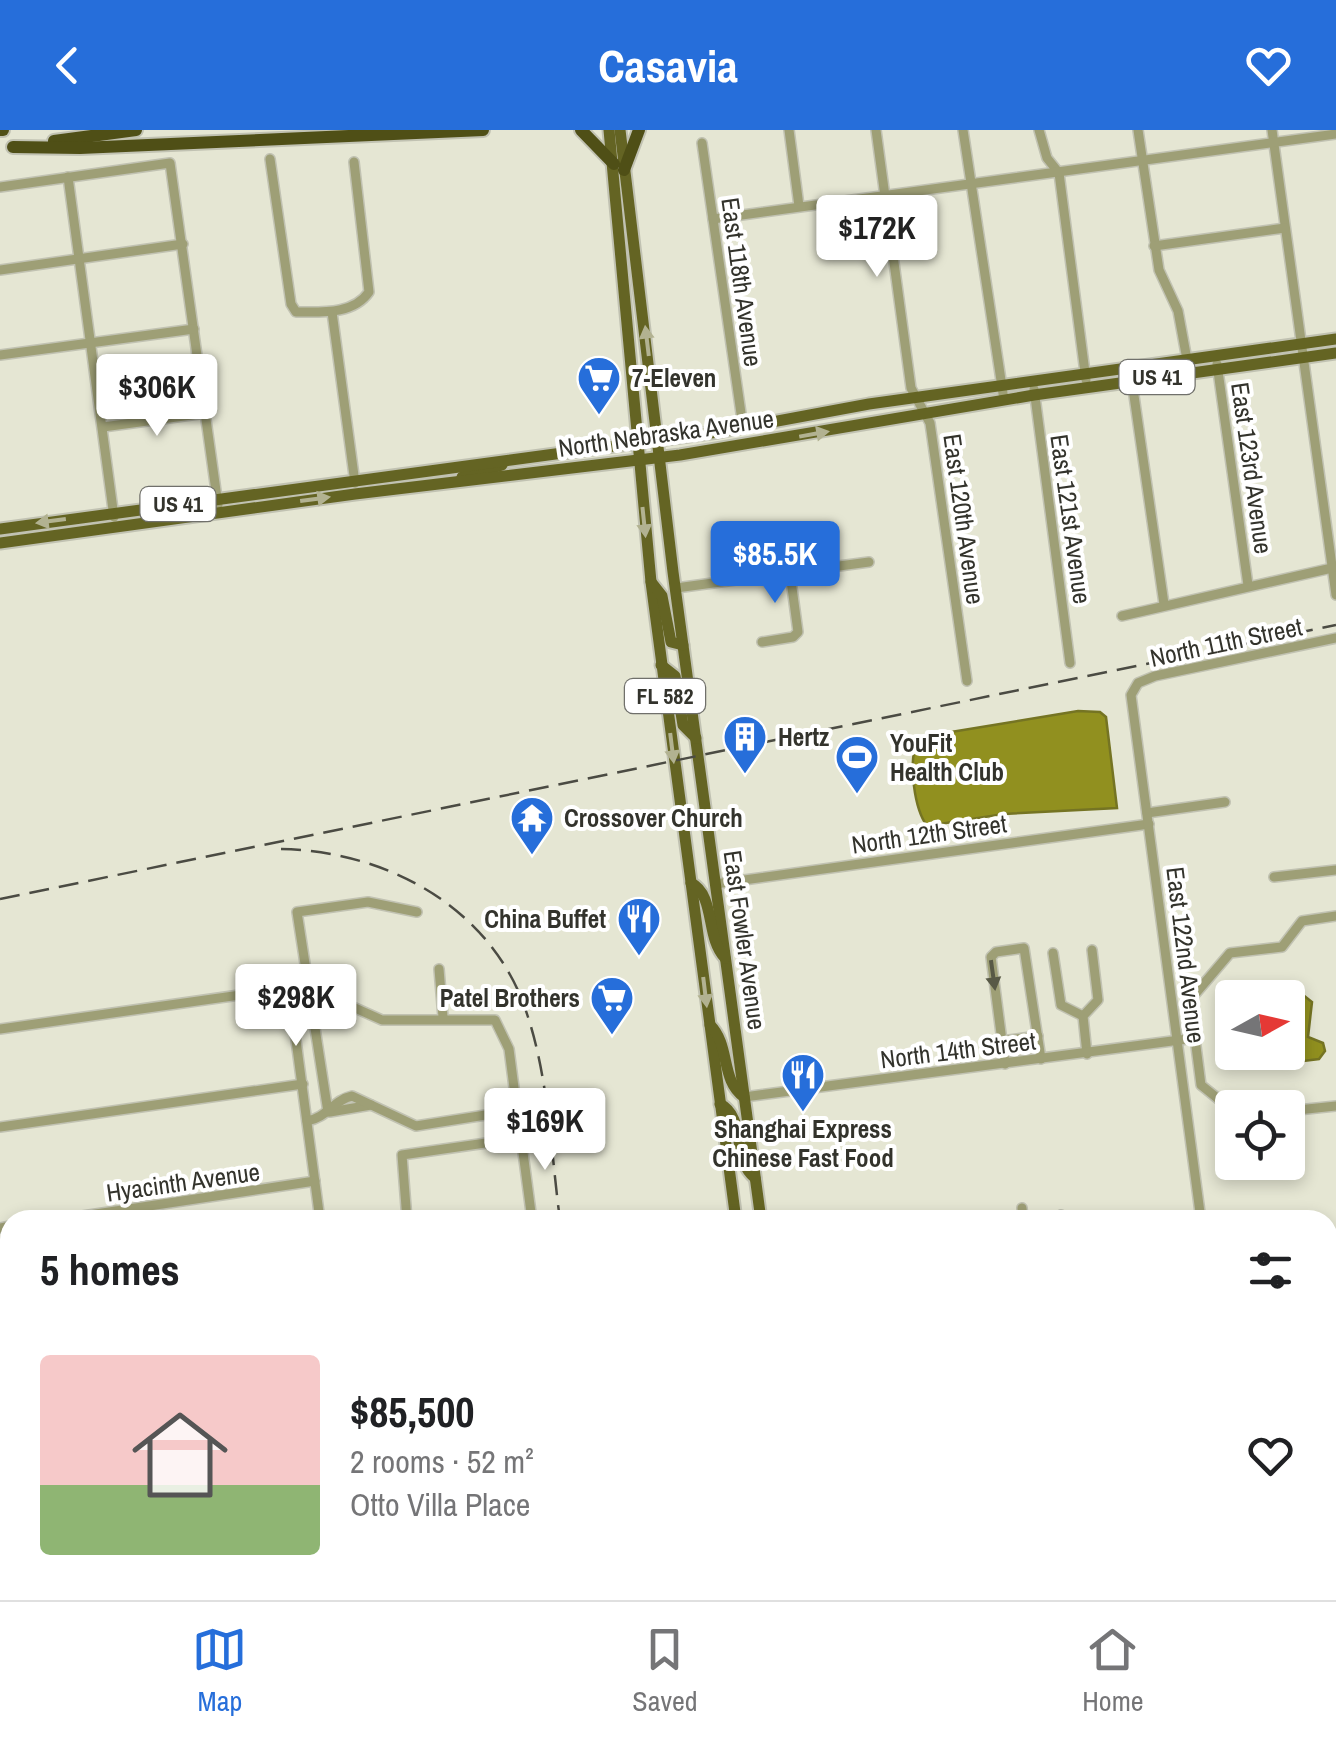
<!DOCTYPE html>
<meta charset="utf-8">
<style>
body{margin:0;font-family:"Archivo Narrow",sans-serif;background:#f2f2f2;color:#202124;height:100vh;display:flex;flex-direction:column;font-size:38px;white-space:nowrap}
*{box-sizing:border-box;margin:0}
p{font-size:32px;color:#757577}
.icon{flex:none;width:55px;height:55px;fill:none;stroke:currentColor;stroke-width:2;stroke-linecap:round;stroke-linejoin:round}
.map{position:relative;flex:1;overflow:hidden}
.details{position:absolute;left:0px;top:1080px;width:1338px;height:390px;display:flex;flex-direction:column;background:#fff;border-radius:30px 30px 0 0;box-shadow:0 5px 15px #0003}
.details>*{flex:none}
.needle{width:65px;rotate:82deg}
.controls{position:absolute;left:1215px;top:850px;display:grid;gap:20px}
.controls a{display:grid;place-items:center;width:90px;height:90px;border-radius:10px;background:#fff;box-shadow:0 5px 15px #0003;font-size:50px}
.price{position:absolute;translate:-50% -85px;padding:0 22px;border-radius:10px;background:#fff;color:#222;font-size:32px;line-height:65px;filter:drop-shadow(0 2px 5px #0008)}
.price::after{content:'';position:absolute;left:50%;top:60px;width:30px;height:22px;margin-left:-15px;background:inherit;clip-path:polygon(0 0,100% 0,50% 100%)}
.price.selected{background:#266eda;color:#fff}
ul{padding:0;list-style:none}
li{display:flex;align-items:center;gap:30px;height:250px;padding:0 40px}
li+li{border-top:2px solid #e0e0e0}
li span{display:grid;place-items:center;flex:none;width:280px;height:200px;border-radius:10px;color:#555}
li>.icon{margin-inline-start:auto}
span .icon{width:120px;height:120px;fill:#fffc;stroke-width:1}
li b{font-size:42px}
h2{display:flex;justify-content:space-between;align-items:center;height:120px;padding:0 40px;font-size:42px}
header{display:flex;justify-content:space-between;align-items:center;height:130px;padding:0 40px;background:#266eda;color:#fff;font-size:45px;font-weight:700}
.menu{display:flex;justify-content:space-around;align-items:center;height:140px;border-top:2px solid #e0e0e0;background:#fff;font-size:28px;color:#757577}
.menu a{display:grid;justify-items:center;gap:5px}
.menu .selected{color:#266eda}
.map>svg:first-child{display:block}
.green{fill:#cbcc90}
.water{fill:#91901f;stroke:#757423;stroke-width:2.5}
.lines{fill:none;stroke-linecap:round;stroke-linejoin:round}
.minor-casing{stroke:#c1c2b2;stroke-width:12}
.major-casing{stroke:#c1c2b2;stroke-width:15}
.highway-casing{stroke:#c1c2b2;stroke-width:16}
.minor{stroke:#9e9f76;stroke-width:9}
.major{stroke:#646423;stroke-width:11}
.highway{stroke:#4f4f16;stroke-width:12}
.rail{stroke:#4b4b43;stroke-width:2.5;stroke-dasharray:20 10;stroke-linecap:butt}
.oneway{fill:#b2b291}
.oneway2{fill:#585946}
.labels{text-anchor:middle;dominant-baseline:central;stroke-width:8;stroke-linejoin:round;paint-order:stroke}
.shield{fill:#fff;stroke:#70706b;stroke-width:2.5}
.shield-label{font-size:22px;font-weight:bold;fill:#33332c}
.street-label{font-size:25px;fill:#33332c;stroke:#fff}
.poi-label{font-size:25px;font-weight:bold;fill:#33332c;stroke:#fff;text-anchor:start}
</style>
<header><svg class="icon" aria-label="back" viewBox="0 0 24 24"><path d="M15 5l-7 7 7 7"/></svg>Casavia<svg class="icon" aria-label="heart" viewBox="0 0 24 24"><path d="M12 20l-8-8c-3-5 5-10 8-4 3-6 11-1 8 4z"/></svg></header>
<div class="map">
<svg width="1336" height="1470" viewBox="0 0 1336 1470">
<rect width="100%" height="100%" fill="#e5e6d3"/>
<!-- green -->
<path class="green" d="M10,1299V1460H450L451,1470H0V1300Z"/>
<!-- water -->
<g class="water">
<path d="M1078,581L1100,582L1106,587L1117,678L1004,684L927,696C914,678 909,635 916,614L933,605Z"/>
<path d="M1298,861L1312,872L1308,907L1323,913L1325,921L1319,929L1287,933L1273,923L1288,922L1287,868Z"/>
</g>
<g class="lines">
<defs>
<g id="minor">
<path d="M789,0L799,76"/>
<path d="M876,0L911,258L930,293L967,551"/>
<path d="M963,0L1004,270"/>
<path d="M1039,0L1047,28L1059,43L1086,250"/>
<path d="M1138,0L1159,140L1178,181L1188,235"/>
<path d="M1272,0L1336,465"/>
<path d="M702,13L743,297"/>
<path d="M270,29L291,174L296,182C321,182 353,185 369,162L354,32"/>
<path d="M68,47L114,387"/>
<path d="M0,57L170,33L218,375"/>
<path d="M713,89L1336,4"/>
<path d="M1154,116L1285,98"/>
<path d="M0,140L183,114"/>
<path d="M332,182L355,353"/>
<path d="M0,225L194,199"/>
<path d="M1217,234L1248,455"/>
<path d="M1130,238L1164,474"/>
<path d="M1034,259L1070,533"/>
<path d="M103,297L206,283"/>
<path d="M676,458L869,432"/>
<path d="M1122,486L1332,438"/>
<path d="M762,512L793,507L798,502L790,443"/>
<path d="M1147,683L1225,672"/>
<path d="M1274,747L1336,740"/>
<path d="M715,754L1149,694"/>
<path d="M1053,823L1061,875L1083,886"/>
<path d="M439,839L443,887"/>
<path d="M0,899L289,858L320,1090"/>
<path d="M1002,911L1038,906"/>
<path d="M1087,924L1083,886L1098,870L1092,820"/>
<path d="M1005,934L991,827L996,822L1024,818L1041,929"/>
<path d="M744,967L1195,908"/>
<path d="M1232,980L1201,955L1190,870L1230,823L1282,817L1302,791L1336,786"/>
<path d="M1288,981L1336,976"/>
<path d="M328,982L297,782L368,772L417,782"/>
<path d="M330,982L371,975"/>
<path d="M307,991C327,988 333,970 352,966L416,996L511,981L516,973L509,919L495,890H382L344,873L310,878"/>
<path d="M0,997L303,954"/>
<path d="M1022,1078L1023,1090"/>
<path d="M1061,1085L1062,1090"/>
<path d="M56,1090L315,1051"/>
<path d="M407,1090L402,1025L514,1009L522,1015L532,1090"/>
<path d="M1201,1090L1131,565L1138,553L1155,546L1336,508"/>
<path d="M0,1098L10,1096"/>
<path d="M1328,1109L1336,1108"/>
<path d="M0,1193L10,1192"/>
<path d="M1328,1219L1336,1218"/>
<path d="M0,1294L10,1292"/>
<path d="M1328,1324L1336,1323"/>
<path d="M1328,1339L1336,1338"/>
</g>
<g id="major">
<path d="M609,0L651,452L736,1090"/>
<path d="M620,0L673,442L761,1090"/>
<path d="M462,347L502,335"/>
<path d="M0,399L718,302L869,274L1336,209"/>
<path d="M0,413L355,364L680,325L1034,265L1336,223"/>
<path d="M651,452L662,466L671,512L683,515"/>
<path d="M661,535L675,546L683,595L696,608"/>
<path d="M691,753C716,766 705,807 725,828"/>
<path d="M710,895C731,916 720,950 744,967"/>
<path d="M720,974C747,988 731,1029 755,1048"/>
<path d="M787,1460L788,1470"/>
<path d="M801,1460L803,1470"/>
<path d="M811,1460L812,1470"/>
</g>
<g id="highway">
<path d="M0,0H3"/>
<path d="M581,0L614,34"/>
<path d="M54,11L136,0"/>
<path d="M13,17L80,18L483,0"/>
<path d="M624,40L639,0"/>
</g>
</defs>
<!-- minor casing -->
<use href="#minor" class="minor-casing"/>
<!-- major casing -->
<use href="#major" class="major-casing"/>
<!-- highway casing -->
<use href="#highway" class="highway-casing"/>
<!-- minor -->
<use href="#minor" class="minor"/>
<!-- major -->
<use href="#major" class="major"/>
<!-- highway -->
<use href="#highway" class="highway"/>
<!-- rail -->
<g class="rail">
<path d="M281,719C388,721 495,779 528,887C549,952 551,1023 560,1090"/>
<path d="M0,769L1336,495"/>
<path d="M609,1460L611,1470"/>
</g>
</g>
<!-- one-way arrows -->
<defs><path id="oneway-solid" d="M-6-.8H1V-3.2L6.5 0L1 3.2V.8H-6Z" transform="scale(2.5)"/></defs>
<g class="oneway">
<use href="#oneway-solid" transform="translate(647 211) rotate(-97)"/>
<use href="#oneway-solid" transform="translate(814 304) rotate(-10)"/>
<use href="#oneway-solid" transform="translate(315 369) rotate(-8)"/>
<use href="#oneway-solid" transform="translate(51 391) rotate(172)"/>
<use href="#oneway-solid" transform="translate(644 392) rotate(84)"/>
<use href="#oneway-solid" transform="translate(672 618) rotate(83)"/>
<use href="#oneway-solid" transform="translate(705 862) rotate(83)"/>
</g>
<use class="oneway2" href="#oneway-solid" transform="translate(993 845) rotate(82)"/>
<!-- icons -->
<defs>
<symbol id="supermarket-pin" viewBox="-11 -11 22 30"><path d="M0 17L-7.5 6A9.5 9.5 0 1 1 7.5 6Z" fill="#266eda" stroke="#fff"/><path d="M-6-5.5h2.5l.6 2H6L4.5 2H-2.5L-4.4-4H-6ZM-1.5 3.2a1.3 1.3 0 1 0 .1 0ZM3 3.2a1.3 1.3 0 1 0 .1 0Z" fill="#fff"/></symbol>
<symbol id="building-pin" viewBox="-11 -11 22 30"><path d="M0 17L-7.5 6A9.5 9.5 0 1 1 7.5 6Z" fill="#266eda" stroke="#fff"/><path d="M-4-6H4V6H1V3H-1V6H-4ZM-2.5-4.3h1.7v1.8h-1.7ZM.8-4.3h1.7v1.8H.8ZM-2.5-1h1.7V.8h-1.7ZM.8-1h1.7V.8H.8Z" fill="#fff"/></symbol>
<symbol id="stadium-pin" viewBox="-11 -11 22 30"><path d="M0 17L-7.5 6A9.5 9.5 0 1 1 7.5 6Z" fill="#266eda" stroke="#fff"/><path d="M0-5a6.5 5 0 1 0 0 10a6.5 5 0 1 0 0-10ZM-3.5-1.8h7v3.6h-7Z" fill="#fff"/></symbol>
<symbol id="temple-pin" viewBox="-11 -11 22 30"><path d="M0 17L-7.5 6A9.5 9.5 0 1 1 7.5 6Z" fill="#266eda" stroke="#fff"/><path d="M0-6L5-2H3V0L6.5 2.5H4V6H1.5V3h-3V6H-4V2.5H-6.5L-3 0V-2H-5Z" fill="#fff"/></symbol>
<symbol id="restaurant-pin" viewBox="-11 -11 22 30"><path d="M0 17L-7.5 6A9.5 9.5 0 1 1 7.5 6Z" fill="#266eda" stroke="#fff"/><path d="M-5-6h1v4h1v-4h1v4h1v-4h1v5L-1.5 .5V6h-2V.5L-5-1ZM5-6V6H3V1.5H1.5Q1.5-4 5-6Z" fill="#fff"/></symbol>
</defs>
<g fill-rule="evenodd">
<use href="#supermarket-pin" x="574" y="223" width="50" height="68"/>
<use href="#building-pin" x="720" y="582" width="50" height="68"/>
<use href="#stadium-pin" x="832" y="602" width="50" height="68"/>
<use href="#temple-pin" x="507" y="663" width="50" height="68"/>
<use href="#restaurant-pin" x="614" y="764" width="50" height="68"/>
<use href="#supermarket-pin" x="587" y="843" width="50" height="68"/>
<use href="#restaurant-pin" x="778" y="920" width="50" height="68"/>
</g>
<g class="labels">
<!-- shield labels -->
<g class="shield">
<rect x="1119.5" y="230" width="75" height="34" rx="8"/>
<rect x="140.5" y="357" width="75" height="34" rx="8"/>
<rect x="625" y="549" width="80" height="34" rx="8"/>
</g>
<g class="shield-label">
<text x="1157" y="247">US 41</text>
<text x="178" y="374">US 41</text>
<text x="665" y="566">FL 582</text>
</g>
<!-- street labels -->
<g class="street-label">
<text transform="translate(742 152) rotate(82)">East 118th Avenue</text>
<text transform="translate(666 303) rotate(-8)">North Nebraska Avenue</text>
<text transform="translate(1252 338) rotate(82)">East 123rd Avenue</text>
<text transform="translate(964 389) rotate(82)">East 120th Avenue</text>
<text transform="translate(1071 389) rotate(82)">East 121st Avenue</text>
<text transform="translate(1226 512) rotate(-12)">North 11th Street</text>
<text transform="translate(929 704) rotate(-8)">North 12th Street</text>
<text transform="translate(745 810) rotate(82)">East Fowler Avenue</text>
<text transform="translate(1186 825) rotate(83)">East 122nd Avenue</text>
<text transform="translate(958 920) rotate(-7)">North 14th Street</text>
<text transform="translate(183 1052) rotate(-8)">Hyacinth Avenue</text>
</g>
<!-- poi labels -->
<g class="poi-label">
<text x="632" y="248">7-Eleven</text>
<text x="778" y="607">Hertz</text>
<text x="890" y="613">YouFit<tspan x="890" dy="29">Health Club</tspan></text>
<text x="564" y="688">Crossover Church</text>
<text x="606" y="789" text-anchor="end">China Buffet</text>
<text x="580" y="868" text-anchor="end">Patel Brothers</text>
<text x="803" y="999" text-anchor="middle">Shanghai Express<tspan x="803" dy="29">Chinese Fast Food</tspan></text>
</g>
</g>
</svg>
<div class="controls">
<a><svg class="needle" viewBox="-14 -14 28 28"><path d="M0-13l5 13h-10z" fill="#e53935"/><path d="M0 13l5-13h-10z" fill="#757577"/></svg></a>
<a><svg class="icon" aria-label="locate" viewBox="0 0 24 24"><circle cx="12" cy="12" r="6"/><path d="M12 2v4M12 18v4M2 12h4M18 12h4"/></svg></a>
</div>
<b class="price" style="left:877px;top:150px">$172K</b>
<b class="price" style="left:157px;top:309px">$306K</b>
<b class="price selected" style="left:775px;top:476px">$85.5K</b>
<b class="price" style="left:296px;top:919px">$298K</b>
<b class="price" style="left:545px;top:1043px">$169K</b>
<section class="details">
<h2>5 homes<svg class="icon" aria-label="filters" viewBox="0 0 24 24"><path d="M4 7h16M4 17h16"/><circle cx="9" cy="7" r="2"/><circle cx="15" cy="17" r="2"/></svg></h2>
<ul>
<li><span style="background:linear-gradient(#f6c9c9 65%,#8fb573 0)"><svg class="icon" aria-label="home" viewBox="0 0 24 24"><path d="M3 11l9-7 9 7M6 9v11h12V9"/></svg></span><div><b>$85,500</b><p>2 rooms · 52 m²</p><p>Otto Villa Place</p></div><svg class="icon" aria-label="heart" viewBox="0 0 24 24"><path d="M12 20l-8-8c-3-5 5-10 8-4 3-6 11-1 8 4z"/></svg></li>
</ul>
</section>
</div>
<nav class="menu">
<a class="selected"><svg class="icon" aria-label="map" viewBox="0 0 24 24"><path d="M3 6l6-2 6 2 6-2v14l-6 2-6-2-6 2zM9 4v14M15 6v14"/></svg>Map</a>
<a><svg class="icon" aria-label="saved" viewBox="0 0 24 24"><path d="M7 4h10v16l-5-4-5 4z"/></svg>Saved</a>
<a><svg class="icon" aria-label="home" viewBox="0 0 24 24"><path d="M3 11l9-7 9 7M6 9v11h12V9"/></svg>Home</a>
</nav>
